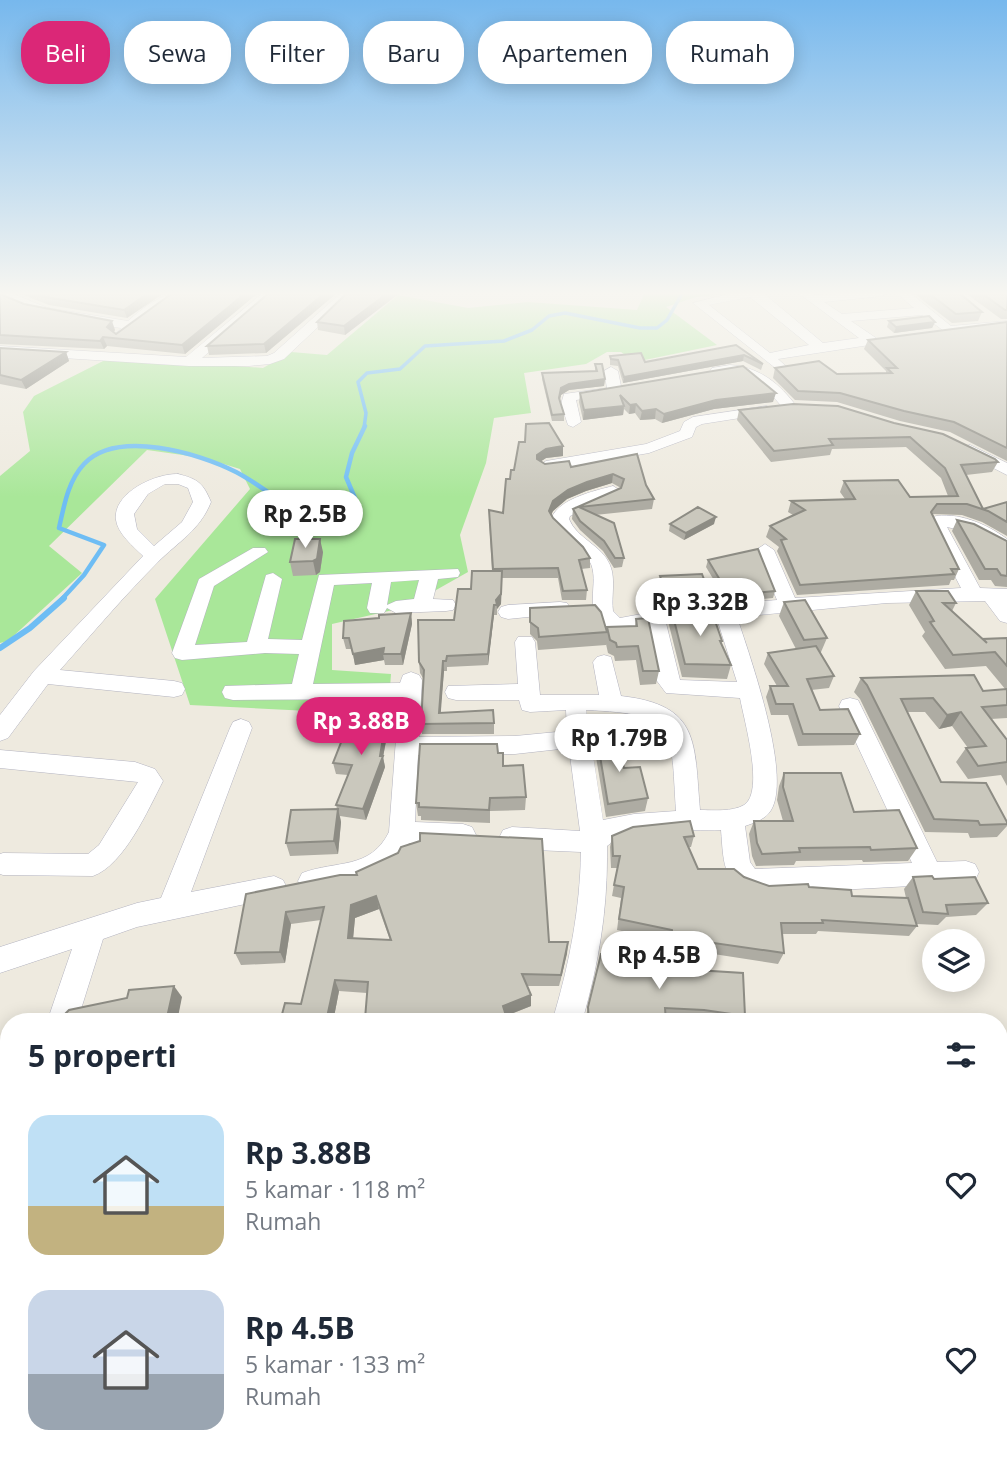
<!DOCTYPE html>
<html lang="id">
<meta charset="utf-8">
<style>
body{margin:0;font-family:"Open Sans",sans-serif;background:#f2f2f3;color:#1f2937;height:100vh;display:flex;flex-direction:column;font-size:26px;white-space:nowrap}
*{box-sizing:border-box;margin:0}
p{font-size:23px;color:#747a83}
.icon{flex:none;width:38px;height:38px;fill:none;stroke:currentColor;stroke-width:2;stroke-linecap:round;stroke-linejoin:round}
.map{position:relative;flex:1;overflow:hidden}
.panel{position:absolute;left:0px;top:1013px;width:1008px;height:450px;display:flex;flex-direction:column;background:#fff;border-radius:28px 28px 0 0;box-shadow:0 4px 18px #0003}
.panel>*{flex:none}
.top-card{position:absolute;left:21px;top:21px;width:966px;height:63px;display:flex;gap:14px}
.buttons{position:absolute;left:922px;top:929px;display:grid;gap:14px}
.buttons a{display:grid;place-items:center;width:63px;height:63px;border-radius:50%;background:#fff;box-shadow:0 4px 18px #0003;font-size:35px}
.price{position:absolute;translate:-50% -60px;padding:0 16px;border-radius:24px;background:#fff;color:#222;font-size:23px;line-height:46px;filter:drop-shadow(0 2px 4px #0008)}
.price::after{content:'';position:absolute;left:50%;top:42px;width:21px;height:16px;margin-left:-10px;background:inherit;clip-path:polygon(0 0,100% 0,50% 100%)}
.price.selected{background:#db2777;color:#fff}
ul{padding:0;list-style:none}
li{display:flex;align-items:center;gap:21px;height:175px;padding:0 28px}
li span{display:grid;place-items:center;flex:none;width:196px;height:140px;border-radius:21px;color:#555}
li>.icon{margin-inline-start:auto}
span .icon{width:84px;height:84px;fill:#fffc;stroke-width:1}
li b{font-size:30px}
h2{display:flex;justify-content:space-between;align-items:center;height:84px;padding:0 28px;font-size:30px}
.chip{padding:0 24px;border-radius:28px;background:#fff;box-shadow:0 4px 18px #0003;font-size:24px;line-height:63px}
.chip.selected{background:#db2777;color:#fff}
.map>svg:first-child{display:block}
.green{fill:#a9e799}
.lines{fill:none;stroke-linecap:round;stroke-linejoin:round}
.stream-far3{stroke:#6ebdf4;stroke-width:3.5}
.stream-far2{stroke:#6ebdf4;stroke-width:4.5}
.stream-far1{stroke:#6ebdf4;stroke-width:6}
.stream{stroke:#6ebdf4;stroke-width:10}
.minor-casing{stroke:#b3b3c0;stroke-width:1}
.minor{fill:#fff;fill-rule:evenodd}
.wall{fill:#aeaca3;fill-rule:evenodd}
.shaded-wall{fill:#8d8c84}
.building{fill:#cac8bd;stroke:#8d8c84;stroke-width:2;fill-rule:evenodd}
</style>
<div class="map">
<svg width="1007" height="1462" viewBox="0 0 1007 1462">
<rect width="100%" height="100%" fill="#eeeadf"/>
<!-- green -->
<path class="green" d="M645,292L727,294L696,297L666,307L717,345L635,362L621,352H607L586,364L524,373L531,413L494,418L486,463L460,535L468,572L406,607L332,624V670L391,674L388,715L190,705L155,599L250,489L240,469L204,458L147,450L49,546L82,573L8,641L0,643V476L30,451L23,412L34,396L111,357L263,368L291,352L327,355L398,295L468,308L528,302L637,310Z"/>
<g class="lines">
<!-- stream-far3 -->
<path class="stream-far3" d="M364,428L366,413L358,382L367,373L400,369L425,346L504,341L532,330L549,316L565,313L640,328H657L667,320L683,292"/>
<!-- stream-far2 -->
<path class="stream-far2" d="M62,599L84,575L104,545L59,528C64,506 68,481 84,464C117,429 199,453 236,472C261,485 283,504 307,519L357,503L346,477L352,453L365,426"/>
<!-- stream-far1 -->
<path class="stream-far1" d="M0,648L30,628L64,598"/>
<!-- stream -->
<g class="stream">
<path d="M999,1279L1007,1280"/>
<path d="M0,1341L9,1334"/>
</g>
<defs>
<g id="minor">
<path d="M0,292H8L48,308L128,321C145,306 163,292 186,292L151,314L119,340L113,336L121,328C80,322 37,318 0,298Z"/>
<path d="M264,292H278L202,358L267,356L274,353L342,292H355L284,359L270,364L249,366H189L0,354V346L186,357Z"/>
<path d="M736,292H762L823,343L859,338L797,292H811L815,295L888,292L882,296L824,302L842,314L914,308L895,292H909L951,326L1007,321V329L948,334L922,315L851,321L876,338V344L778,359L790,370L783,374L693,303ZM750,297L809,345L770,353L709,305Z"/>
<path d="M730,365C760,367 780,384 797,407L790,411L785,410C773,397 760,379 742,375C731,372 719,378 710,371L712,368Z"/>
<path d="M611,367L618,371L622,391L620,394L576,400L581,422L573,427L568,425L561,404L564,394L607,388L604,371Z"/>
<path d="M767,406L774,410L772,413L702,424L696,427L692,437L649,453L546,471L538,466L546,461L646,444L680,431L684,422L693,417Z"/>
<path d="M970,445L1007,463V475L964,453L962,450L964,447Z"/>
<path d="M178,474C198,479 203,483 211,502C200,530 178,542 158,562C124,596 92,634 60,670L174,681L182,683L185,689L182,695L174,697L48,684L8,738L0,741V715L34,671L143,556C133,546 118,534 116,520C112,493 156,473 178,474ZM165,484H178L188,488L193,502L182,522L154,546L137,529L134,514L148,494Z"/>
<path d="M613,486L621,491L619,495L570,516L569,519C577,539 602,545 610,565C616,579 611,597 613,611L620,618L663,610L777,600L756,550L765,544L774,550L795,598L961,588L928,524L932,517C957,511 987,524 1007,539V553L969,532L947,527L980,588L1007,589V623L1000,621L985,601L887,603L737,617C749,654 795,782 769,813C763,820 754,823 745,826L750,862L755,869L912,863L839,706L842,700L850,698L858,700L861,706L937,862L966,861L975,864L979,872L975,880L966,883L764,894C722,886 724,867 721,830C690,831 629,827 607,846C608,909 599,962 582,1022H552C569,966 580,910 581,852L512,849L503,846L499,838L503,830L512,827L580,831L569,748L515,754L418,755L415,822L463,824L472,827L476,835L472,843L463,846L409,843L399,864L377,877L311,893L302,889L298,881L302,873C337,860 370,870 389,832L399,699L233,700L225,698L222,692L225,686L292,684L299,654L265,653L182,660L175,658L172,653L199,579L253,548H265L268,552L214,586L195,645L247,642L266,575L273,573L282,579L268,639L302,640L319,575L458,569L460,573L458,577L438,579L433,599L453,600L456,605L453,610L446,611L396,613L387,608L384,613H370L367,608L372,583L334,585L313,684L400,683L403,675L411,672L419,675L422,680L419,737L515,736L567,731L566,710L530,712L522,710L519,700H456L448,698L445,692L448,686L518,684L515,642L518,637H532L535,642L540,695H599L593,662L597,657L604,655L611,657L621,696C701,705 694,743 700,810C714,810 732,812 744,805C765,792 744,720 740,698L666,693L657,681L647,627C624,633 593,635 593,603C592,590 596,576 591,564C583,546 560,540 551,519C558,499 594,491 613,486ZM419,580L414,599L396,601L387,605L391,582ZM717,619L737,682L680,680L666,623ZM586,710C680,714 670,727 676,811L634,814L603,820Z"/>
<path d="M560,602L567,603L570,608L567,613L508,619L501,617L498,612L501,607L508,605Z"/>
<path d="M241,719L249,722L252,728L191,892L274,876L283,880L287,888L283,896L137,927L103,939L77,1022H47L72,949L0,973V947L137,903L161,898L230,728L233,722Z"/>
<path d="M0,750L135,762L155,769L163,781C148,810 124,865 93,876L3,875L0,874V854L3,853L88,854L99,845L138,782L0,768Z"/>
<path d="M9,1139V1173L0,1177V1143Z"/>
<rect x="485" y="1454" width="40" height="8"/>
</g>
</defs>
<!-- minor casing -->
<use href="#minor" class="minor-casing"/>
<!-- minor -->
<use href="#minor" class="minor"/>
</g>
<!-- wall -->
<g class="wall">
<path d="M16,292H125L130,293L132,292H169L161,295L127,318L49,305Z"/>
<path d="M174,292H259L185,354L107,346L104,349L0,344V294L24,304L115,330L114,332L116,334Z"/>
<path d="M270,292H338L266,353L209,355L207,346Z"/>
<path d="M348,292H401L345,335L318,330L317,322Z"/>
<path d="M912,292H958L982,312L978,321L952,323Z"/>
<path d="M964,292H1007V319H1001Z"/>
<path d="M889,321L935,322L932,328L894,333L887,327Z"/>
<path d="M1007,322V461L950,432L900,421L837,402L795,400L773,378L775,368L837,374L886,373V371L864,349L868,340Z"/>
<path d="M736,345L763,364L761,370L743,361L623,383L618,366L610,365V356L645,362Z"/>
<path d="M0,348L66,352L69,361L26,389L0,384Z"/>
<path d="M595,364L605,379L604,386L569,390L561,395L559,400L564,414V421H552L542,379V373L595,371Z"/>
<path d="M580,393L773,402L714,409L662,423L655,419L640,420L635,413L629,414L624,409L623,415L583,420L579,402Z"/>
<path d="M793,404L998,462L992,472L966,475L983,509L1007,502V536L982,522L962,515L932,514L959,569L954,580H951L949,585L797,595L777,551L779,547L766,537L770,526L793,515L788,512L791,501L845,499L840,492L844,481L910,497L948,496L941,478L906,447L832,449L830,455L771,462L737,420L739,410Z"/>
<path d="M563,446V456L546,458L541,461L545,464L571,467L637,454L646,485L654,499L652,509L595,515L624,558L622,567L614,568L603,551L580,530L572,519L573,509L621,488L612,483L586,491L567,499L553,511L551,514L553,518L590,558V568L581,569L587,590L586,600H562L558,578H502L501,604L497,609V615H494L488,665L447,667V671H444L440,713L494,723V734H422L421,724L423,678L420,673L419,662L454,620L471,589L492,571L489,519L503,513L510,479L514,470Z"/>
<path d="M957,520L1007,541V587L995,586L991,580H979L952,531Z"/>
<path d="M670,524H714L684,540L669,531Z"/>
<path d="M323,552L320,572L316,575L293,576L290,562Z"/>
<path d="M708,560L775,591L773,598L727,602L706,567Z"/>
<path d="M660,576L708,590L705,604L663,607L658,589Z"/>
<path d="M916,591L956,603L952,611L983,639L1007,638V718L991,719L1007,740V786L1001,775L968,779L956,762L966,748H968L952,726L939,729L925,712H907L941,782L1007,822V826L997,837L970,838L968,833L925,832L860,699L854,692L861,678L983,691L1006,690L986,666L945,669L922,636L925,632L909,605Z"/>
<path d="M784,602L827,638L821,652H820L834,676L829,688L811,690L820,710L860,734L854,745L798,746L788,715H771L766,697L770,686H777L764,664L768,653L796,649L779,616Z"/>
<path d="M530,608L607,630V627L635,626L636,619L659,671L656,684L640,685L636,660L615,661L614,656L608,653L606,644V645L538,650L537,641L530,634Z"/>
<path d="M672,612L722,641L721,644L731,665L727,679L682,677L669,625Z"/>
<path d="M411,613L412,624L403,665H385L384,660L355,665L352,649H346L343,638Z"/>
<path d="M389,725L383,757L385,767L366,820L340,816L341,822L338,854L290,856L286,843L337,809L336,805L348,775L336,774L333,763Z"/>
<path d="M597,738L624,768L648,798L645,811L606,817L595,751Z"/>
<path d="M498,753L503,766L526,797L525,810L490,811V823L421,820V816H418L416,803Z"/>
<path d="M784,773L854,812L917,848L908,861L863,862L862,860L796,861L794,865L756,866L752,856L749,834L754,821H783L777,800L779,786Z"/>
<path d="M612,836H694L691,847H689L698,869L744,877L769,886L809,887L852,896L906,898L904,889L913,877L934,879L988,903L976,915L946,917L938,925L917,924V926L909,936L818,931L816,934H782L784,953L778,964L668,947L669,941L617,930L621,898L612,896L617,868H611L610,847Z"/>
<path d="M340,875L549,942H568L559,986H527L531,995V1006L506,1016L508,1022H366L365,1019L367,993L339,991L333,1022H280L301,1004L321,920L291,924L285,963L241,965L235,953L246,894ZM379,909L390,940L353,938L355,918Z"/>
<path d="M648,967L745,1016L741,1022H716L699,1019L666,1018V1022H587L586,1016L588,1007Z"/>
</g>
<!-- shaded-wall -->
<g class="shaded-wall">
<path d="M150,292H169L161,295L127,318L124,310Z"/>
<path d="M247,292H259L185,354L182,345Z"/>
<path d="M326,292H338L266,353L264,344Z"/>
<path d="M389,292H401L345,335L344,326Z"/>
<path d="M112,321L115,330L110,336L107,327Z"/>
<path d="M935,322L932,328L894,333L896,327Z"/>
<path d="M103,337L107,346L104,349L100,341Z"/>
<path d="M66,352L69,361L26,389L21,380Z"/>
<path d="M744,355L743,361L623,383L624,377Z"/>
<path d="M605,379L604,386L569,390L561,395L559,405L561,388L569,384Z"/>
<path d="M776,393L773,402L714,409L662,423L664,414L716,400Z"/>
<path d="M636,404L635,413L629,414L630,405Z"/>
<path d="M624,406L623,415L583,420L584,410Z"/>
<path d="M656,409L655,419L640,420L642,411Z"/>
<path d="M563,446V456L546,458L537,464V455L546,449Z"/>
<path d="M613,474L612,483L586,491L567,499L553,511L549,520V511L553,501L568,490L587,482Z"/>
<path d="M716,517L714,524L684,540L686,533Z"/>
<path d="M320,539L323,552L320,572L316,575L313,561Z"/>
<path d="M502,571L501,604L497,609L496,600Z"/>
<path d="M494,605V615L488,665V654Z"/>
<path d="M411,613L412,624L403,665L401,654Z"/>
<path d="M384,648L383,654L384,660L355,665L353,654Z"/>
<path d="M443,661L444,671L440,723L439,713Z"/>
<path d="M961,712L952,726L939,729L947,715Z"/>
<path d="M387,714L389,725L383,757L385,767L366,820L363,809L380,756Z"/>
<path d="M338,809L341,822L338,854L334,841Z"/>
<path d="M376,896L379,909L355,918L352,950L348,938L351,905Z"/>
<path d="M286,912L291,924L285,963L280,952Z"/>
<path d="M568,942L567,954L559,986L561,975Z"/>
<path d="M335,980L339,991L333,1022H326Z"/>
<path d="M174,986L182,997L177,1022H166Z"/>
<path d="M531,995V1006L503,1017V1006Z"/>
<path d="M2,1207L9,1210V1243L0,1246Z"/>
</g>
<!-- building -->
<g class="building">
<path d="M34,292H125L130,293L132,292H150L124,310L45,297Z"/>
<path d="M174,292H247L182,345L103,337L100,341L0,335V294L24,304L112,321L107,327L116,334Z"/>
<path d="M270,292H326L264,344L207,346Z"/>
<path d="M348,292H389L344,326L317,322Z"/>
<path d="M927,292H958L982,312L956,314Z"/>
<path d="M980,292H1007V310H1005Z"/>
<path d="M929,316L935,322L896,327L889,321Z"/>
<path d="M1007,322V448L954,422L904,411L840,393L798,391L775,368L819,361L837,374L892,373L887,368H897L868,340Z"/>
<path d="M736,345L763,364L744,355L624,377L618,360L611,359L610,356L641,353L645,362Z"/>
<path d="M0,348L66,352L21,380L0,375Z"/>
<path d="M595,364H602L605,379L569,384L561,388L559,398L564,414L552,415L542,373L597,371Z"/>
<path d="M743,366L776,393L716,400L664,414L656,409L642,411L636,404L630,405L620,395L624,406L584,410L580,393Z"/>
<path d="M793,404L838,406L894,423L943,434L995,459L998,462L961,465L983,509L1007,502V522L988,511L967,504H937L931,512L959,569H951L954,574L800,585L781,540L786,539L770,526L805,510L791,501L855,499L844,481L898,480L910,497L958,496L945,468L910,437L829,439L833,445L774,451L739,410Z"/>
<path d="M549,423L563,446L546,449L537,455V459L545,464L569,461L571,467L637,454L646,485L654,499L579,507L614,523L624,558H615L604,541L580,521L573,509L621,488L624,479L613,474L587,482L568,490L553,501L549,511L553,518L583,547L590,558L579,560L587,590L563,591L558,568L493,569L489,510L503,513L506,479H510L511,470H514L519,442H525L526,424Z"/>
<path d="M698,507L716,517L686,533L670,524Z"/>
<path d="M957,520L974,524L1007,541V576L1001,575L997,569H985Z"/>
<path d="M295,539H320L317,559L313,561L290,562Z"/>
<path d="M758,549L775,591L729,595L708,560Z"/>
<path d="M472,571H502L501,594L496,600L497,605H494L488,654L447,656L446,661H443L439,713L493,710L494,723L421,724L424,670L419,662L418,620H454L458,589H471Z"/>
<path d="M702,574L708,590L666,594L660,576Z"/>
<path d="M916,591H948L956,603H943L987,643L983,639L1007,638V666L995,652L953,655L930,622L934,621Z"/>
<path d="M805,600L827,638L804,640L784,602Z"/>
<path d="M595,605L601,612L607,632L539,637L538,628L530,622V608Z"/>
<path d="M711,609L722,641H720L731,665L685,664L672,612Z"/>
<path d="M411,613L401,654H383L384,648L353,654L349,638H343L344,621L379,618V615Z"/>
<path d="M648,618L659,671H643L638,646L617,647L616,643L610,640L607,627L637,626L636,619Z"/>
<path d="M816,646L834,676L807,679L820,710L848,709L860,734H803L793,704H776L770,686H788L768,653Z"/>
<path d="M974,675L983,691L1007,689V705L982,707L1007,740V762L978,766L966,748L986,746L961,712L947,715L933,698L901,699L941,782L986,783L1007,822V824L980,825L978,821L934,819L867,685L861,678Z"/>
<path d="M353,712L387,714L380,756H383L363,809L336,805L352,765L333,763Z"/>
<path d="M616,736L624,768L640,767L648,798L608,804L597,738Z"/>
<path d="M420,744H497L498,753H503V766L523,765L526,797L490,798L489,810L419,807V803H416Z"/>
<path d="M784,773H841L854,812L899,810L917,848L871,850L870,847L799,848L800,852L762,854L757,843L754,821H793L783,787Z"/>
<path d="M338,809L334,841L286,843L291,810Z"/>
<path d="M690,821L694,836L684,837L698,869H734L744,877L769,886L808,884L809,887L851,890L852,896L908,898L917,926L822,920L823,923H781L784,953L672,937V930L619,919L624,887L614,885L620,856H613L612,836L633,827Z"/>
<path d="M420,833L542,839L549,942H568L561,975L522,974L531,995L503,1006L508,1022H416L414,1016L365,1019L368,982L335,980L326,1022H280L285,1003L301,1004L324,907L286,912L280,952L235,953L246,894L340,875H357L356,872L398,853L401,847L420,841ZM376,896L391,940L348,938L351,905Z"/>
<path d="M932,876L934,879L975,877L988,903L946,905L948,914L923,912L913,877Z"/>
<path d="M601,954L648,959V967L743,973L745,1016L704,1010L665,1008L666,1022H589L588,1007Z"/>
<path d="M174,986L166,1022H51L52,1014H65L69,1010L127,998L129,990Z"/>
<path d="M2,1207L0,1235V1208Z"/>
</g>
<!-- sky -->
<linearGradient id="sky" x2="0" y2="1"><stop stop-color="#77b8ed"/><stop offset="0.59" stop-color="#f7f6f1"/><stop offset="1" stop-color="#f7f6f1" stop-opacity="0"/></linearGradient>
<rect width="1007" height="497" fill="url(#sky)"/>
</svg>
<div class="buttons">
<a><svg class="icon" aria-label="layers" viewBox="0 0 24 24"><path d="M12 4l9 5-9 5-9-5zM3 14l9 5 9-5"/></svg></a>
</div>
<b class="price" style="left:305px;top:550px">Rp 2.5B</b>
<b class="price" style="left:700px;top:638px">Rp 3.32B</b>
<b class="price selected" style="left:361px;top:757px">Rp 3.88B</b>
<b class="price" style="left:619px;top:774px">Rp 1.79B</b>
<b class="price" style="left:659px;top:991px">Rp 4.5B</b>
<div class="top-card">
<a class="chip selected">Beli</a>
<a class="chip">Sewa</a>
<a class="chip">Filter</a>
<a class="chip">Baru</a>
<a class="chip">Apartemen</a>
<a class="chip">Rumah</a>
</div>
<section class="panel">
<h2>5 properti<svg class="icon" aria-label="filters" viewBox="0 0 24 24"><path d="M4 7h16M4 17h16"/><circle cx="9" cy="7" r="2"/><circle cx="15" cy="17" r="2"/></svg></h2>
<ul>
<li><span style="background:linear-gradient(#bfe0f5 65%,#c2b280 0)"><svg class="icon" aria-label="home" viewBox="0 0 24 24"><path d="M3 11l9-7 9 7M6 9v11h12V9"/></svg></span><div><b>Rp 3.88B</b><p>5 kamar · 118 m²</p><p>Rumah</p></div><svg class="icon" aria-label="heart" viewBox="0 0 24 24"><path d="M12 20l-8-8c-3-5 5-10 8-4 3-6 11-1 8 4z"/></svg></li>
<li><span style="background:linear-gradient(#c9d6e8 60%,#9aa5b1 0)"><svg class="icon" aria-label="home" viewBox="0 0 24 24"><path d="M3 11l9-7 9 7M6 9v11h12V9"/></svg></span><div><b>Rp 4.5B</b><p>5 kamar · 133 m²</p><p>Rumah</p></div><svg class="icon" aria-label="heart" viewBox="0 0 24 24"><path d="M12 20l-8-8c-3-5 5-10 8-4 3-6 11-1 8 4z"/></svg></li>
</ul>
</section>
</div>
